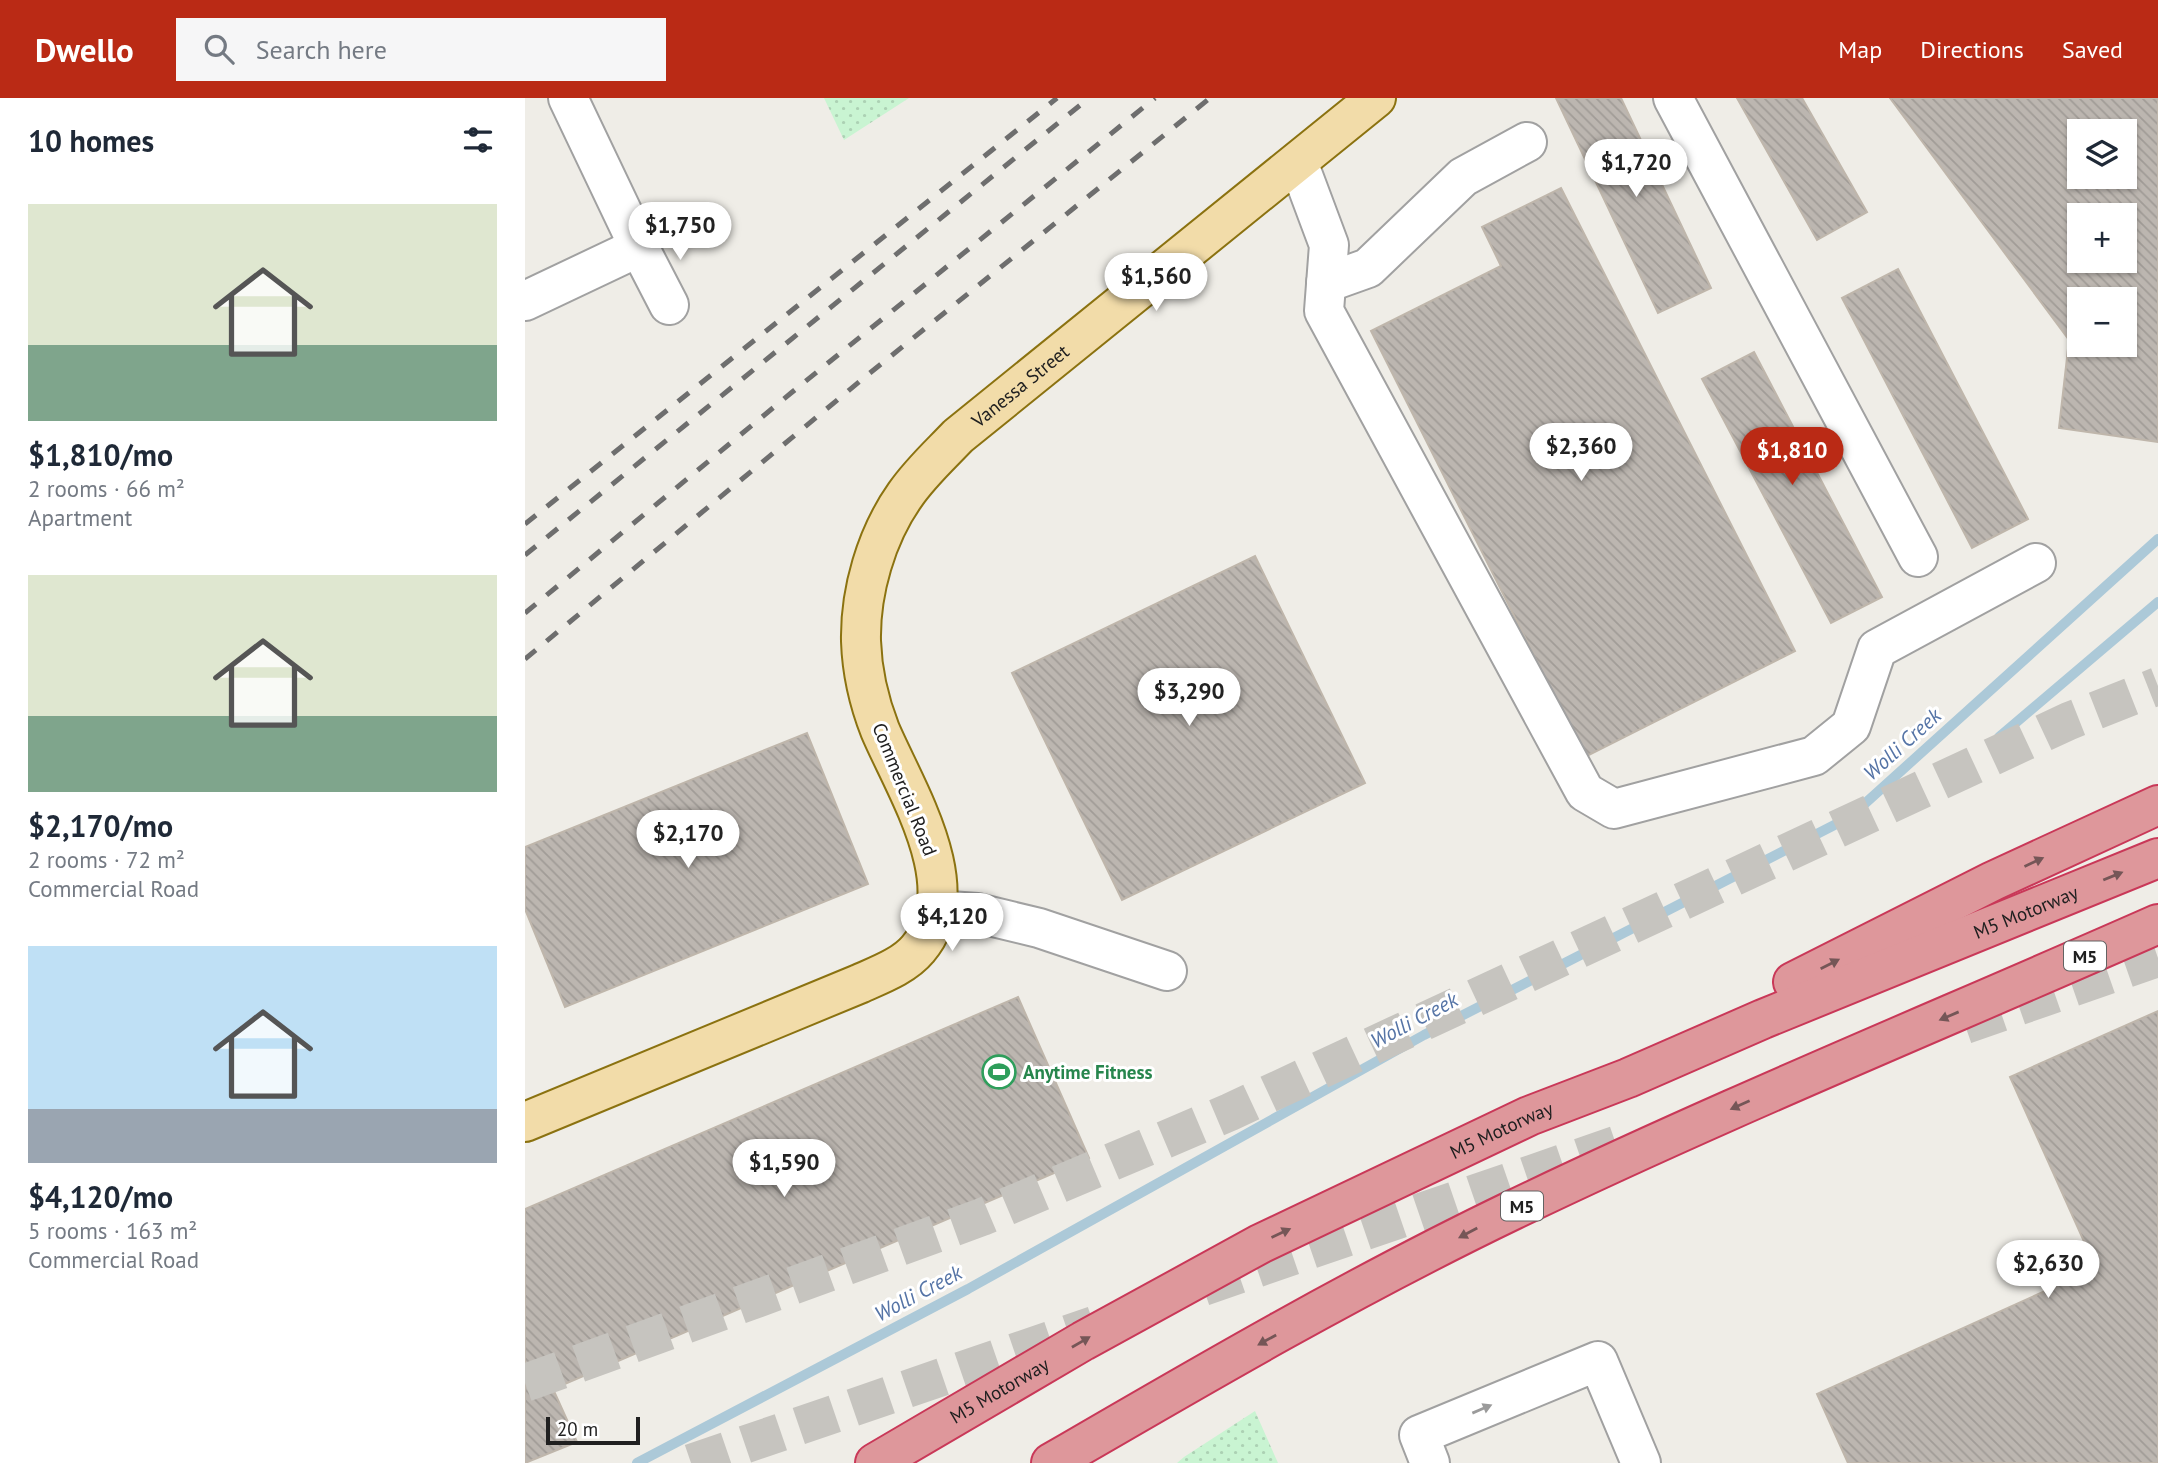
<!DOCTYPE html>
<meta charset="utf-8">
<style>
body{margin:0;font-family:"PT Sans",sans-serif;background:#f6f6f7;color:#1f2937;height:100vh;display:flex;flex-direction:column;font-size:26px;white-space:nowrap}
*{box-sizing:border-box;margin:0}
p{font-size:23px;color:#747a83}
.icon{flex:none;width:38px;height:38px;fill:none;stroke:currentColor;stroke-width:2;stroke-linecap:round;stroke-linejoin:round}
.map{position:relative;flex:1;overflow:hidden}
.side{display:flex;flex-direction:column;background:#fff;width:525px}
.side>*{flex:none}
.controls{position:absolute;left:1542px;top:21px;display:grid;gap:14px}
.controls a{display:grid;place-items:center;width:70px;height:70px;border-radius:0px;background:#fff;box-shadow:0 2px 5px #0004;font-size:35px}
.scale{position:absolute;left:21px;bottom:18px;width:94px;box-sizing:border-box;padding-left:7px;border:4px solid #202020;border-top:0;font-size:19px;line-height:24px;white-space:nowrap;color:#202020;-webkit-text-stroke:5px #fff;paint-order:stroke}
.price{position:absolute;translate:-50% -60px;padding:0 16px;border-radius:24px;background:#fff;color:#222;font-size:23px;line-height:46px;filter:drop-shadow(0 2px 4px #0008)}
.price::after{content:'';position:absolute;left:50%;top:42px;width:21px;height:16px;margin-left:-10px;background:inherit;clip-path:polygon(0 0,100% 0,50% 100%)}
.price.active{background:#ba2a15;color:#fff}
ul{padding:0;list-style:none}
li{display:grid;align-content:center;gap:14px;height:371px;padding:0 28px}
li span{display:grid;place-items:center;height:217px;border-radius:0px;color:#555}
li>.icon{margin-inline-start:auto}
span .icon{width:126px;height:126px;fill:#fffc;stroke-width:1}
li b{font-size:30px}
h2{display:flex;justify-content:space-between;align-items:center;height:84px;padding:0 28px;font-size:30px}
header{display:flex;align-items:center;gap:42px;box-sizing:border-box;height:98px;padding:0 35px;background:#ba2a15;color:#fff}
header strong{font-size:33px}
nav{display:flex;gap:38px;margin-inline-start:auto;font-size:24px}
.search{width:490px;height:63px;background:#f6f6f7;display:flex;align-items:center;gap:18px;box-sizing:border-box;padding:0 24px;border-radius:0px;color:#747a83;font-size:26px}
main{display:flex;flex:1;min-height:0}
.map>svg:first-child{display:block}
.park{fill:url(#park-dots)}
.lines{fill:none;stroke-linecap:round;stroke-linejoin:round}
.stream{stroke:#acc9d8;stroke-width:10}
.building{fill:url(#building-back-hatch);stroke:#bfb6ab;stroke-width:2;fill-rule:evenodd}
.highway-tunnel{stroke:#c6c4bf;stroke-width:38;stroke-dasharray:38 19;stroke-linecap:butt}
.minor-casing{stroke:#a1a1a1;stroke-width:42}
.major-casing{stroke:#8b7210;stroke-width:42}
.highway-casing{stroke:#c93858;stroke-width:42}
.minor{stroke:#fff;stroke-width:38}
.major{stroke:#f2dca9;stroke-width:38}
.highway{stroke:#de979b;stroke-width:38}
.rail{stroke:#6e6e6e;stroke-width:5;stroke-dasharray:14 14;stroke-linecap:butt}
.oneway{fill:#755657}
.oneway2{fill:#9b9b9b}
.labels{text-anchor:middle;dominant-baseline:central;stroke-width:6;stroke-linejoin:round;paint-order:stroke}
.shield{fill:#fff;stroke:#636363;stroke-width:2}
.shield-label{font-size:18px;font-weight:bold;fill:#202020}
.street-label{font-size:19px;fill:#202020;stroke:#fff}
.leisure-label{font-size:19px;font-weight:bold;fill:#27864d;stroke:#fff;text-anchor:start}
.water-label{font-size:21px;font-style:italic;fill:#5574a6;stroke:#fff}
</style>
<header>
<strong>Dwello</strong>
<div class="search"><svg class="icon" aria-label="search" viewBox="0 0 24 24"><circle cx="10" cy="10" r="6"/><path d="M15 15l6 6"/></svg>Search here</div>
<nav><a>Map</a><a>Directions</a><a>Saved</a></nav>
</header>
<main>
<section class="side">
<h2>10 homes<svg class="icon" aria-label="filters" viewBox="0 0 24 24"><path d="M4 7h16M4 17h16"/><circle cx="9" cy="7" r="2"/><circle cx="15" cy="17" r="2"/></svg></h2>
<ul>
<li><span style="background:linear-gradient(#dfe7d0 65%,#7fa58c 0)"><svg class="icon" aria-label="home" viewBox="0 0 24 24"><path d="M3 11l9-7 9 7M6 9v11h12V9"/></svg></span><div><b>$1,810/mo</b><p>2 rooms · 66 m²</p><p>Apartment</p></div></li>
<li><span style="background:linear-gradient(#dfe7d0 65%,#7fa58c 0)"><svg class="icon" aria-label="home" viewBox="0 0 24 24"><path d="M3 11l9-7 9 7M6 9v11h12V9"/></svg></span><div><b>$2,170/mo</b><p>2 rooms · 72 m²</p><p>Commercial Road</p></div></li>
<li><span style="background:linear-gradient(#bfe0f5 75%,#9aa5b1 0)"><svg class="icon" aria-label="home" viewBox="0 0 24 24"><path d="M3 11l9-7 9 7M6 9v11h12V9"/></svg></span><div><b>$4,120/mo</b><p>5 rooms · 163 m²</p><p>Commercial Road</p></div></li>
</ul>
</section>
<div class="map">
<svg width="1633" height="1365" viewBox="0 0 1633 1365">
<defs>
<pattern id="park-dots" width="8" height="8" patternUnits="userSpaceOnUse" patternTransform="scale(1.75)"><rect width="8" height="8" fill="#c9f4d2"/><path d="M2 2h.1M6 6h.1" fill="none" stroke="#acd1b4" stroke-width="1.8" stroke-linecap="round"/></pattern>
<pattern id="building-back-hatch" width="6" height="6" patternUnits="userSpaceOnUse" patternTransform="scale(1.75)"><rect width="6" height="6" fill="#bcb6b0"/><path d="M-1 5l2 2M0 0l6 6M5-1l2 2" fill="none" stroke="#a19c97"/></pattern>
</defs>
<rect width="100%" height="100%" fill="#efede7"/>
<!-- park -->
<g class="park">
<path d="M299,0H384L319,42Z"/>
<path d="M730,1313L753,1365H652L659,1359Z"/>
</g>
<g class="lines">
<!-- stream -->
<g class="stream">
<path d="M1474,639L1633,504"/>
<path d="M112,1365L443,1191L899,937L1325,719L1633,441"/>
</g>
</g>
<!-- building -->
<g class="building">
<path d="M1031,0H1096L1186,190L1133,215Z"/>
<path d="M1212,0H1277L1342,114L1292,142Z"/>
<path d="M1365,0H1633V344L1534,330L1544,242ZM1554,33H1600V79H1554ZM1554,117H1600V163H1554ZM1554,201H1600V247H1554Z"/>
<path d="M1036,90L1270,553L1060,659L846,233L976,168L957,129Z"/>
<path d="M1373,171L1503,421L1447,450L1317,200Z"/>
<path d="M1229,254L1357,499L1306,525L1177,281Z"/>
<path d="M730,458L840,685L597,802L487,575Z"/>
<path d="M282,635L343,786L40,909L0,811V749Z"/>
<path d="M493,899L564,1060L28,1291L52,1344L0,1365V1111Z"/>
<path d="M1633,913V1365H1323L1292,1296L1571,1170L1485,979Z"/>
</g>
<g class="lines">
<!-- highway-tunnel -->
<g class="highway-tunnel">
<path d="M1440,927L1633,860"/>
<path d="M678,1189L1105,1042"/>
<path d="M0,1285L457,1119L705,1014L1544,623L1633,588"/>
<path d="M166,1365L569,1227"/>
</g>
<defs>
<g id="minor">
<path d="M43,0L114,149L144,207"/>
<path d="M1148,0L1393,459"/>
<path d="M773,64L804,147L799,213L1060,694L1089,711L1289,658L1326,628L1352,551L1511,465"/>
<path d="M801,185L843,170L938,79L1002,44"/>
<path d="M0,203L114,149"/>
<path d="M411,812L452,815L514,830L642,873"/>
<path d="M905,1365L894,1337L1073,1263L1116,1365"/>
</g>
<g id="major">
<path id="s1" d="M0,1024L334,886C354,877 379,868 393,851C445,791 380,691 355,632C344,604 337,573 336,543C335,494 351,438 380,397C395,375 415,357 433,338L851,0"/>
</g>
<g id="highway">
<path d="M1268,884L1468,783L1633,707"/>
<path id="s2" d="M350,1365L558,1243L735,1146L1004,1018L1103,980L1238,921L1633,760"/>
<path d="M526,1365C677,1277 830,1188 988,1112C1200,1010 1418,921 1633,826"/>
</g>
</defs>
<!-- minor casing -->
<use href="#minor" class="minor-casing"/>
<!-- major casing -->
<use href="#major" class="major-casing"/>
<!-- highway casing -->
<use href="#highway" class="highway-casing"/>
<!-- minor -->
<use href="#minor" class="minor"/>
<!-- major -->
<use href="#major" class="major"/>
<!-- highway -->
<use href="#highway" class="highway"/>
<!-- rail -->
<g class="rail">
<path d="M0,426L532,0"/>
<path d="M0,457L564,0"/>
<path d="M0,515L266,295L630,0"/>
<path d="M0,561L340,279L685,0"/>
</g>
</g>
<!-- one-way arrows -->
<defs><path id="oneway-solid" d="M-6-.8H1V-3.2L6.5 0L1 3.2V.8H-6Z" transform="scale(1.75)"/></defs>
<g class="oneway">
<use href="#oneway-solid" transform="translate(1509 764) rotate(-25)"/>
<use href="#oneway-solid" transform="translate(1588 778) rotate(-22)"/>
<use href="#oneway-solid" transform="translate(1305 866) rotate(-27)"/>
<use href="#oneway-solid" transform="translate(1424 918) rotate(157)"/>
<use href="#oneway-solid" transform="translate(1215 1007) rotate(156)"/>
<use href="#oneway-solid" transform="translate(756 1135) rotate(-25)"/>
<use href="#oneway-solid" transform="translate(943 1135) rotate(152)"/>
<use href="#oneway-solid" transform="translate(742 1242) rotate(151)"/>
<use href="#oneway-solid" transform="translate(556 1244) rotate(-30)"/>
</g>
<use class="oneway2" href="#oneway-solid" transform="translate(957 1311) rotate(-23)"/>
<!-- icons -->
<defs>
<symbol id="stadium-ring" viewBox="-11 -11 22 22"><circle r="9.5" fill="#fff" stroke="#2e9e5b" stroke-width="1.5"/><path d="M0-5a6.5 5 0 1 0 0 10a6.5 5 0 1 0 0-10ZM-3.5-1.8h7v3.6h-7Z" fill="#2e9e5b"/></symbol>
</defs>
<g fill-rule="evenodd">
<use href="#stadium-ring" x="455" y="955" width="38" height="38"/>
</g>
<g class="labels">
<!-- shield labels -->
<g class="shield">
<rect x="1539" y="843.5" width="42" height="29" rx="5"/>
<rect x="976" y="1093.5" width="42" height="29" rx="5"/>
</g>
<g class="shield-label">
<text x="1560" y="858">M5</text>
<text x="997" y="1108">M5</text>
</g>
<!-- street labels -->
<g class="street-label">
<text stroke="none"><textPath href="#s1" startOffset="1071">Vanessa Street</textPath></text>
<text transform="translate(380 691) rotate(68)">Commercial Road</text>
<text stroke="none"><textPath href="#s2" startOffset="1278">M5 Motorway</textPath></text>
<text stroke="none"><textPath href="#s2" startOffset="710">M5 Motorway</textPath></text>
<text stroke="none"><textPath href="#s2" startOffset="144">M5 Motorway</textPath></text>
</g>
<!-- leisure labels -->
<g class="leisure-label">
<text x="498" y="974">Anytime Fitness</text>
</g>
<!-- water labels -->
<g class="water-label">
<text transform="translate(1377 646) rotate(-42)">Wolli Creek</text>
<text transform="translate(889 922) rotate(-28)">Wolli Creek</text>
<text transform="translate(393 1195) rotate(-28)">Wolli Creek</text>
</g>
</g>
</svg>
<div class="controls">
<a><svg class="icon" aria-label="layers" viewBox="0 0 24 24"><path d="M12 4l9 5-9 5-9-5zM3 14l9 5 9-5"/></svg></a>
<a>+</a>
<a>−</a>
</div>
<div class="scale">20 m</div>
<b class="price" style="left:1111px;top:101px">$1,720</b>
<b class="price" style="left:155px;top:164px">$1,750</b>
<b class="price" style="left:631px;top:215px">$1,560</b>
<b class="price" style="left:1056px;top:385px">$2,360</b>
<b class="price active" style="left:1267px;top:389px">$1,810</b>
<b class="price" style="left:664px;top:630px">$3,290</b>
<b class="price" style="left:163px;top:772px">$2,170</b>
<b class="price" style="left:427px;top:855px">$4,120</b>
<b class="price" style="left:259px;top:1101px">$1,590</b>
<b class="price" style="left:1523px;top:1202px">$2,630</b>
</div>
</main>
